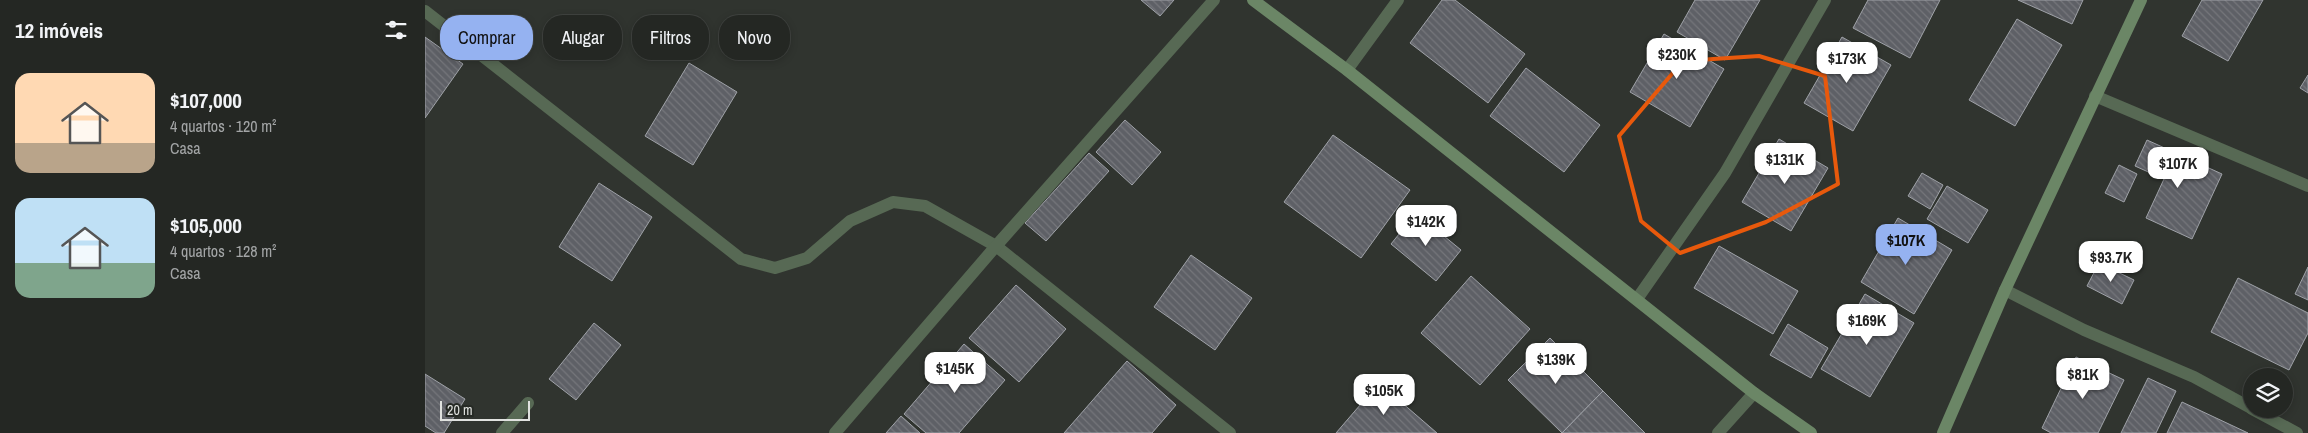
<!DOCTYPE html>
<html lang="pt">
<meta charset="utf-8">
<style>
body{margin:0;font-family:"Archivo Narrow",sans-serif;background:#303330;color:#f1f3f6;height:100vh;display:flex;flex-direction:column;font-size:19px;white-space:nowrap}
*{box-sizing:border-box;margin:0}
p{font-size:16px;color:#a3a5a6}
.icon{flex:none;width:28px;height:28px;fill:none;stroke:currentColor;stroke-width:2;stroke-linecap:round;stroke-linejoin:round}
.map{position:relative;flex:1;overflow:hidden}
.side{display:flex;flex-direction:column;background:#242723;width:425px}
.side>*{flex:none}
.banner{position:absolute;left:15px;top:15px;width:475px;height:45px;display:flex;gap:10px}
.fabs{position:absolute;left:1818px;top:368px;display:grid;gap:10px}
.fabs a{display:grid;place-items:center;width:50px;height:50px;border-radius:50%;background:#242723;box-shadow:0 2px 8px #0003,0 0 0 1px #414441;font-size:25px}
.scale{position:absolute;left:15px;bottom:12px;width:90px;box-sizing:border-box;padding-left:5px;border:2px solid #e0e2df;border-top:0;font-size:14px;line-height:18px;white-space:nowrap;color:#e0e2df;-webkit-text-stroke:4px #262a25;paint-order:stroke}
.price{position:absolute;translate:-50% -42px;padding:0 11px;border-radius:10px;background:#fff;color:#222;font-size:16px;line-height:32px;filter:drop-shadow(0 1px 2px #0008)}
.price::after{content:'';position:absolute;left:50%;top:30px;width:15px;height:11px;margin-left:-8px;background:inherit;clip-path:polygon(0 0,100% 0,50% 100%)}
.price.current{background:#95b2f1;color:#111}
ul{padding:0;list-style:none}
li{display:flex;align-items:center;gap:15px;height:125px;padding:0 15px}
li span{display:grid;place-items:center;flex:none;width:140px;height:100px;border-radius:15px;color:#555}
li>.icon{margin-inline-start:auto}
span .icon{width:60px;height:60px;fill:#fffc;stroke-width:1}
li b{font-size:21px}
h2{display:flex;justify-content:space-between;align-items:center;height:60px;padding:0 15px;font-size:21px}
.tag{padding:0 18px;border-radius:20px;background:#242723;box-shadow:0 2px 8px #0003,0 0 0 1px #414441;font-size:18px;line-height:45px}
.tag.current{background:#95b2f1;color:#111}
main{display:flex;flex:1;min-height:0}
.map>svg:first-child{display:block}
.building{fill:url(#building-back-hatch);stroke:#9fa2a8}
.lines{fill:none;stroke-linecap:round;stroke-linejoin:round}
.street{stroke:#576954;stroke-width:12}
.secondary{stroke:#6b8666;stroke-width:12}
.marked{fill:none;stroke:#e8590c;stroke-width:4;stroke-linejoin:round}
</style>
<main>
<section class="side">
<h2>12 imóveis<svg class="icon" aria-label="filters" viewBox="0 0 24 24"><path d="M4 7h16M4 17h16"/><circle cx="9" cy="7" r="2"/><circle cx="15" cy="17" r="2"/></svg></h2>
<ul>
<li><span style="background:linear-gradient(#ffd9b3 70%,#b9a48a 0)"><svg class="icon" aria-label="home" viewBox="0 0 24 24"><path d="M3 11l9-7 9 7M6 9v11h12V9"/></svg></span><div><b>$107,000</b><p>4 quartos · 120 m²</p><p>Casa</p></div></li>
<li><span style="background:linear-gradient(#bfe0f5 65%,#7fa58c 0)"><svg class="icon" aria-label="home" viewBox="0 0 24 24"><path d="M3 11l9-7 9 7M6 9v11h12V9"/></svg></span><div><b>$105,000</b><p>4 quartos · 128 m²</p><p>Casa</p></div></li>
</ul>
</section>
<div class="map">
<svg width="1883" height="433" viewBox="0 0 1883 433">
<defs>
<pattern id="building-back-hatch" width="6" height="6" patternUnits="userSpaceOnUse" patternTransform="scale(1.25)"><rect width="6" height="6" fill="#5e6066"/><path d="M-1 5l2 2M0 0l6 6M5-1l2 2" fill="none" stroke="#75767b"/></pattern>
</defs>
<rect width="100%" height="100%" fill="#30342f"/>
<!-- building -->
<g class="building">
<path d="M716,0H749L735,16Z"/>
<path d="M1017,0H1030L1100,54L1063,103L985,43Z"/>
<path d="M1270,0H1335L1300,60L1252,32Z"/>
<path d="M1443,0H1515L1485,58L1428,28Z"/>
<path d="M1593,0H1658L1647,24Z"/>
<path d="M1777,0H1838L1803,61L1757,36Z"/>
<path d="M1592,19L1637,45L1590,126L1544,100Z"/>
<path d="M1239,34L1299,69L1265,127L1205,92Z"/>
<path d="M0,37L38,64L0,118Z"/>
<path d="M1417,37L1466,65L1428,131L1379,103Z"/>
<path d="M264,63L312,92L268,165L220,136Z"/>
<path d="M1101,68L1175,125L1139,172L1065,116Z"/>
<path d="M1883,75V93L1875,88Z"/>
<path d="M700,120L736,152L707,185L671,152Z"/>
<path d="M908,135L985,190L936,258L859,202Z"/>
<path d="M1354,139L1403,168L1366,231L1317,202Z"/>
<path d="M1722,140L1797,174L1767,239L1721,218L1739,179L1710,166Z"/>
<path d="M664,153L684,171L621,241L600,223Z"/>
<path d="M1694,165L1712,174L1699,202L1680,193Z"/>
<path d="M1497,173L1518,185L1505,209L1483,196Z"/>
<path d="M174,183L227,217L187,281L134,247Z"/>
<path d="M1522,186L1563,210L1543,243L1502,219Z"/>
<path d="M991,213L1036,250L1011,281L966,244Z"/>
<path d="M1473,218L1527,250L1489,314L1436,282Z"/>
<path d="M1294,246L1373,291L1348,334L1269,288Z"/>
<path d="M766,255L827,298L790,350L729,307Z"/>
<path d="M1674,263L1709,280L1697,304L1662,286Z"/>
<path d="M1883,267V300L1870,294Z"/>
<path d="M1046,276L1105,329L1055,385L996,333Z"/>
<path d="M1813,278L1883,313V333L1864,370L1786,332Z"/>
<path d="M591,285L641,329L594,382L544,338Z"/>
<path d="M1440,294L1489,323L1445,397L1396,369Z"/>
<path d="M169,323L196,345L151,400L124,379Z"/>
<path d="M1363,324L1403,348L1386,378L1345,355Z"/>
<path d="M1125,338L1178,391L1137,433L1083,380Z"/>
<path d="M539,344L580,380L534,433H501L479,414Z"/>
<path d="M1651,357L1699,380L1673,433H1626L1617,428Z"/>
<path d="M702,361L751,405L727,433H639Z"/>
<path d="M0,374L40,399L19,433H11L0,426Z"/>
<path d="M1723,378L1751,391L1731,433H1696Z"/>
<path d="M954,383L1012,433H911Z"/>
<path d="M1178,391L1220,433H1137Z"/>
<path d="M1757,402L1823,433H1742Z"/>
<path d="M476,416L495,433H461Z"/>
</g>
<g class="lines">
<!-- street -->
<g class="street">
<path d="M0,11L316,259L350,268L382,258L425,221L468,202L500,206L571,246L805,433"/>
<path d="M922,70L973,0"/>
<path d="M1670,96L1883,186"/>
<path d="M1580,290L1659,330L1769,377L1826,408"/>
<path d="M1212,299L1300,173L1400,0"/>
<path d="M1827,409L1872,433"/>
<path d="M77,433L103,403"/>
<path d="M410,433L571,246L789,0"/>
<path d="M1293,433L1329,393"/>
</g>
<!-- secondary -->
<g class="secondary">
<path d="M828,0L922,70L1329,393L1386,433"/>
<path d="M1518,433L1580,290L1716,0"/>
</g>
</g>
<!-- marked area -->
<path class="marked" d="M1334,56L1400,76L1413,184L1341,222L1255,253L1216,221L1194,136L1258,61Z"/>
</svg>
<div class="fabs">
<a><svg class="icon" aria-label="layers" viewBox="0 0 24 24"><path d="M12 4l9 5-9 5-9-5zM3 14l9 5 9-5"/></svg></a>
</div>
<div class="scale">20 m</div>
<b class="price" style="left:1252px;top:80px">$230K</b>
<b class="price" style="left:1422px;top:84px">$173K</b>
<b class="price" style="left:1360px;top:185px">$131K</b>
<b class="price" style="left:1753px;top:189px">$107K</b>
<b class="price" style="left:1001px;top:247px">$142K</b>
<b class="price current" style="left:1481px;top:266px">$107K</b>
<b class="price" style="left:1686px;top:283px">$93.7K</b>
<b class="price" style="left:1442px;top:346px">$169K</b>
<b class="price" style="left:1131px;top:385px">$139K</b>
<b class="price" style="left:530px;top:394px">$145K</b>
<b class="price" style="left:1658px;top:400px">$81K</b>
<b class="price" style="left:959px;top:416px">$105K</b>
<div class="banner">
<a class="tag current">Comprar</a>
<a class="tag">Alugar</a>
<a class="tag">Filtros</a>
<a class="tag">Novo</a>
</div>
</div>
</main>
